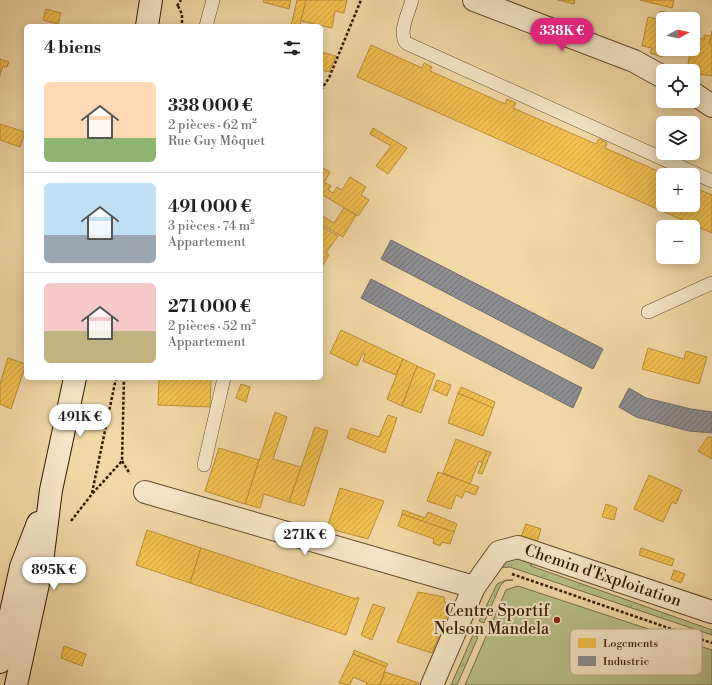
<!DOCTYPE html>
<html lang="fr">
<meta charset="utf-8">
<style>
body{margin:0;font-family:"Libre Bodoni",serif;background:#f6f6f6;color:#202124;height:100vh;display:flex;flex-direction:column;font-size:15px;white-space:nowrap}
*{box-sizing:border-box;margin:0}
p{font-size:13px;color:#757577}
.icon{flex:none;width:22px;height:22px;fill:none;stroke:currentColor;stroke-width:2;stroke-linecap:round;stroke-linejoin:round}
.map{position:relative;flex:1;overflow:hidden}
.sheet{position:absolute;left:24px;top:24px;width:299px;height:356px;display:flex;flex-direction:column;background:#fff;border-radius:6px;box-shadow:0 2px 10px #0003}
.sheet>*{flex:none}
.needle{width:26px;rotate:82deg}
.controls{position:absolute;left:656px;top:12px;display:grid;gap:8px}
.controls a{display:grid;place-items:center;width:44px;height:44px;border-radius:6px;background:#fff;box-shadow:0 2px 10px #0003;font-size:20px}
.price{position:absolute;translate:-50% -34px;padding:0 9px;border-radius:14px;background:#fff;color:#222;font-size:13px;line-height:26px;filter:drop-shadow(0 1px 2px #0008)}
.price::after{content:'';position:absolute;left:50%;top:24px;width:12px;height:9px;margin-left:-6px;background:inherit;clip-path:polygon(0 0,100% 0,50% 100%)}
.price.on{background:#db2777;color:#fff}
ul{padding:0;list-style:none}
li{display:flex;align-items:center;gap:12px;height:100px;padding:0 20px}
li+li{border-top:1px solid #e0e0e0}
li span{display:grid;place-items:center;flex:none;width:112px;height:80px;border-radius:6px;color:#555}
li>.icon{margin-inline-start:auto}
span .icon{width:48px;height:48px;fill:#fffc;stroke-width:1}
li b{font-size:17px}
h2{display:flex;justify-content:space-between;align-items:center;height:48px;padding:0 20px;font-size:17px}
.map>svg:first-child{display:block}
.grass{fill:url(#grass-tufts);stroke:#766b44}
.garden{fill:#b9bf88;stroke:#766b44}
.homes{fill:url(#homes-hatch);stroke:#b98e37}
.industry{fill:url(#industry-hatch);stroke:#726a66}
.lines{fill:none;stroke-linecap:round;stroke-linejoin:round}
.lane-casing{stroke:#64472a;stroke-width:14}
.street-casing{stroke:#64472a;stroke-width:24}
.secondary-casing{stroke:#341701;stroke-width:24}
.path{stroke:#341701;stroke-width:2.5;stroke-dasharray:3 2;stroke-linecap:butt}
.lane{stroke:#f7e6c6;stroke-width:13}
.street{stroke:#f7e6c6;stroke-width:22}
.secondary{stroke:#f7e6c6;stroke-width:22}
.poi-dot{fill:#8f2418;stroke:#f7e6c6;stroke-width:1.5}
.labels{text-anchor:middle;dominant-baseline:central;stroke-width:4;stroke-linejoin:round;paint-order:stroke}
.street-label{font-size:16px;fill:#341701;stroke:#f7e6c6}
.poi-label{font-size:16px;fill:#341701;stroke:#f7e6c6;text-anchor:end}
.key{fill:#f7e6c6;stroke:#bca88b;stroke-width:1}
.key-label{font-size:11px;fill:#341701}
</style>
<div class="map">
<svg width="712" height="685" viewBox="0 0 712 685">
<defs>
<pattern id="grass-tufts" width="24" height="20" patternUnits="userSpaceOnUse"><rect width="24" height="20" fill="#b9bf88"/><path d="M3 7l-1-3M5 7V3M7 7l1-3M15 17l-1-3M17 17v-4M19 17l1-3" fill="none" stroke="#a0a374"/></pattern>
<pattern id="homes-hatch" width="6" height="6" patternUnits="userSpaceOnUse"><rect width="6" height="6" fill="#f2c14e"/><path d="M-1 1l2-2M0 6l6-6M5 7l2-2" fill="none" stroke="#d0a542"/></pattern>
<pattern id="industry-hatch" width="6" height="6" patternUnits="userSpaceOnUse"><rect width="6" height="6" fill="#8d8d92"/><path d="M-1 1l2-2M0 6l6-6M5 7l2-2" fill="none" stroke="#747275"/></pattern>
</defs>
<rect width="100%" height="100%" fill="#f2d8a7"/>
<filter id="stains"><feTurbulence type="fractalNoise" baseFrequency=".005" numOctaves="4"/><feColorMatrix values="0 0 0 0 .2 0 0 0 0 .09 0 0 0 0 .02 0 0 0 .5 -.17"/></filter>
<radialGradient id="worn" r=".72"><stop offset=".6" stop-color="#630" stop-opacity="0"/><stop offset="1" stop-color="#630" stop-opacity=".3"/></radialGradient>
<!-- grass -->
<g class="grass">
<path d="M526,556L533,558L531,566L712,630V635L510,567L496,568C506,560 514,558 526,556Z"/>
<path d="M506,580H513L505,581L500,586L484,623L479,621L497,584Z"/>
<path d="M473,635L478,637L457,685H451Z"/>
</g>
<!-- garden -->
<path class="garden" d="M518,586L712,650V685H465L506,590Z"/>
<!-- homes -->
<g class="homes">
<path d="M264,0H291L289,9L263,2Z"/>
<path d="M297,0H306L301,21L300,26H291Z"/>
<path d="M306,0H347L344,13L335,11L332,28L301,21Z"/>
<path d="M558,0H575L574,4Z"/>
<path d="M640,0H674L672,8Z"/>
<path d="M46,9L61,13L58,24L43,20Z"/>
<path d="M660,11L671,13L670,19H663V49L662,57L650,53L652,48L642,46L648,17L658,19Z"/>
<path d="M712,31V45L709,44Z"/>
<path d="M704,35L711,36L709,44L712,45V76L698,74L700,66L688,64L691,49H693V38L704,39Z"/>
<path d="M371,45L422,68L424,63L432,67L430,71L505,104L507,99L516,103L513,108L596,144L599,139L607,143L605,148L667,175H663V205H693V187L712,195V233L357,77Z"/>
<path d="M321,52L336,56L329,72L321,70Z"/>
<path d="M0,59L9,62L7,67L3,66L0,76Z"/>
<path d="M0,124L25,132L20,147L0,140Z"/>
<path d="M373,128L407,148L388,174L376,166L391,146L370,134Z"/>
<path d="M321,167L330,172L324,182L331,186L328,190L333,193L337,187L342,190L350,177L366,187L361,195L369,200L358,216L321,194Z"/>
<path d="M344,208L356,215L343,237L321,224V215L334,223Z"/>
<path d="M321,226L338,236L326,253L329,255L321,268Z"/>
<path d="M341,330L403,359L396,375L363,361L365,354L363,353L357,366L330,353Z"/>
<path d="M648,348L684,359L686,351L707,357L699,384L642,369Z"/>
<path d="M8,358L26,364L11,409L0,404V384Z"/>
<path d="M403,359L417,366L402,406L387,399Z"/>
<path d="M417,366L435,374L421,413L402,406Z"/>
<path d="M159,378H211L210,407L158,405Z"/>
<path d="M437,380L451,385L447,396L433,390Z"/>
<path d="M241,384L250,387L246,402L236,398Z"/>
<path d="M461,387L495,402L493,408L458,393Z"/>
<path d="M458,393L493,408L483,436L448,423Z"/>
<path d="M275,412L287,417L273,459L301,467L289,502L264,494L260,508L245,504Z"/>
<path d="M388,415L397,418L385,453L347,438L351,428L379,437Z"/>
<path d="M315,427L328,431L304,506L289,502Z"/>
<path d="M708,437H712V459L698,451Z"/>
<path d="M456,439L487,451L482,463L479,461L470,484L443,473Z"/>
<path d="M219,448L259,460L245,504L205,491Z"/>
<path d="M487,451L491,452L482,474L478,473Z"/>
<path d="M438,472L479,487L475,495L465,491L462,498L456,495L451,509L427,501Z"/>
<path d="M649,475L682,490L676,504L672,502L663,522L634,509Z"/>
<path d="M340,488L384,501L368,539L327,528Z"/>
<path d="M606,504L617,508L614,520L602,517Z"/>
<path d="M403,510L425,518L428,512L457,524L454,532L402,514Z"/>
<path d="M402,514L454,532L450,544L442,542L440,546L433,543L434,539L398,526Z"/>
<path d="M526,524L541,529L537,542L521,537Z"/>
<path d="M147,530L201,548L190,583L136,565Z"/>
<path d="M201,548L356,599L357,597L359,598L346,635L190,583Z"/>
<path d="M641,548L674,559L672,566L639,555Z"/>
<path d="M674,570L685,574L681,583L671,579Z"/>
<path d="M418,592L444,597L448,615L432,653L397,642Z"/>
<path d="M373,604L385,608L372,640L361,635Z"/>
<path d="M64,646L86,654L82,666L61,658Z"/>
<path d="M354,650L388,664L386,667L353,654Z"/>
<path d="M353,654L386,667L380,685H366L367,683L353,677L350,685L339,683Z"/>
<path d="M385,672L419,683L418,685H380Z"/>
</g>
<!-- industry -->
<g class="industry">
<path d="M391,240L603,349L593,369L381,259Z"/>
<path d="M371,279L582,388L573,408L361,298Z"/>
<path d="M629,388L646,398L691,409L712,412V433L689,431L636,417L619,407Z"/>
</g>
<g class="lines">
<defs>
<g id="lane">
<path d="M412,0C409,12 398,32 406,43L712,181"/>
<path d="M206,26L213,0"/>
<path d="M648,312L712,283"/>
<path d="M204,465L224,378"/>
</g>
<g id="street">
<path d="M474,0L634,61L663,77"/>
<path d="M693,93L712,106"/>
<path d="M145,492L474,587"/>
<path id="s1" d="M432,685L474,587L499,552L518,547L712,612"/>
</g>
<g id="secondary">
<path d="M147,26L151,0"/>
<path d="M0,662L21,567L38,523"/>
<path d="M16,685L41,570L51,490L75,378"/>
</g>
</defs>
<!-- lane casing -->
<use href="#lane" class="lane-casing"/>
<!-- street casing -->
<use href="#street" class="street-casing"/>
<!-- secondary casing -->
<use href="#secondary" class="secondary-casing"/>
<!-- path -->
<g class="path">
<path d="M177,6L181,0"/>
<path d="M178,6L182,14V26"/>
<path d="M321,90L329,78L361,0"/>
<path d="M122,461L130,474"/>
<path d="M92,493L116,378"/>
<path d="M71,521L92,494L122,461L124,378"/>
<path d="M512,574L712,643"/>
</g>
<!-- lane -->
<use href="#lane" class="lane"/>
<!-- street -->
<use href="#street" class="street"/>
<!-- secondary -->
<use href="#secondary" class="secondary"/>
</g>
<!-- markers -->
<circle class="poi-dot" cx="557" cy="620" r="4"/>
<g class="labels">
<!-- street labels -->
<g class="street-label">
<text stroke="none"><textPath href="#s1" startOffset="259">Chemin d'Exploitation</textPath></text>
</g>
<!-- poi labels -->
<g class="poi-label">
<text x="549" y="611">Centre Sportif<tspan x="549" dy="18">Nelson Mandela</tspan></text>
</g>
</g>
<!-- legend -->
<rect x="570" y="629" width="132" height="46" rx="6" class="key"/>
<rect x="578" y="638" width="18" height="10" fill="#f2c14e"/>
<rect x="578" y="656" width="18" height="10" fill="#8d8d92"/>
<g class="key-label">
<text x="603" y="647">Logements</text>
<text x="603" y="665">Industrie</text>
</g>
<rect width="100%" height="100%" filter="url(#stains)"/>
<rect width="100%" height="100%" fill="url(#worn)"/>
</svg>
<div class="controls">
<a><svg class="needle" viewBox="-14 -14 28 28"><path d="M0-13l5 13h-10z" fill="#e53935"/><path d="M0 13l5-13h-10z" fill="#757577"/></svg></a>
<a><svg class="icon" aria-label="locate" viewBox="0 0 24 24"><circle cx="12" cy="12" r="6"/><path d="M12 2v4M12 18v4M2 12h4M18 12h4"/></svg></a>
<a><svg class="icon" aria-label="layers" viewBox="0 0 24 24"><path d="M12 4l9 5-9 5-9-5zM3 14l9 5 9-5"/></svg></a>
<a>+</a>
<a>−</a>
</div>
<b class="price on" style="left:562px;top:52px">338K €</b>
<b class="price" style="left:80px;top:438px">491K €</b>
<b class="price" style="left:305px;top:556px">271K €</b>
<b class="price" style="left:54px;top:591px">895K €</b>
<section class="sheet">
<h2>4 biens<svg class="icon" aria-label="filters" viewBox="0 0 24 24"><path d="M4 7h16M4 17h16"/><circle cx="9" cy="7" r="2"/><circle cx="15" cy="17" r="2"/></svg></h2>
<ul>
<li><span style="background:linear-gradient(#ffd9b3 70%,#8fb573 0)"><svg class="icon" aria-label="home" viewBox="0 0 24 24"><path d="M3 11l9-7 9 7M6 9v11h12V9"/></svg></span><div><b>338 000 €</b><p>2 pièces · 62 m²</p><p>Rue Guy Môquet</p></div></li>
<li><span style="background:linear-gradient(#bfe0f5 65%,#9aa5b1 0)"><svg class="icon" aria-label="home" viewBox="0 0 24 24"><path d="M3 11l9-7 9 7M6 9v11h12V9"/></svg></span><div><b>491 000 €</b><p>3 pièces · 74 m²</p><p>Appartement</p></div></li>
<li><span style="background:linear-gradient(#f6c9c9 60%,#c2b280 0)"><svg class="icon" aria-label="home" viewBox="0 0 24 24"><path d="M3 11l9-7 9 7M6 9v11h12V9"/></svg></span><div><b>271 000 €</b><p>2 pièces · 52 m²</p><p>Appartement</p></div></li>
</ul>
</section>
</div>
